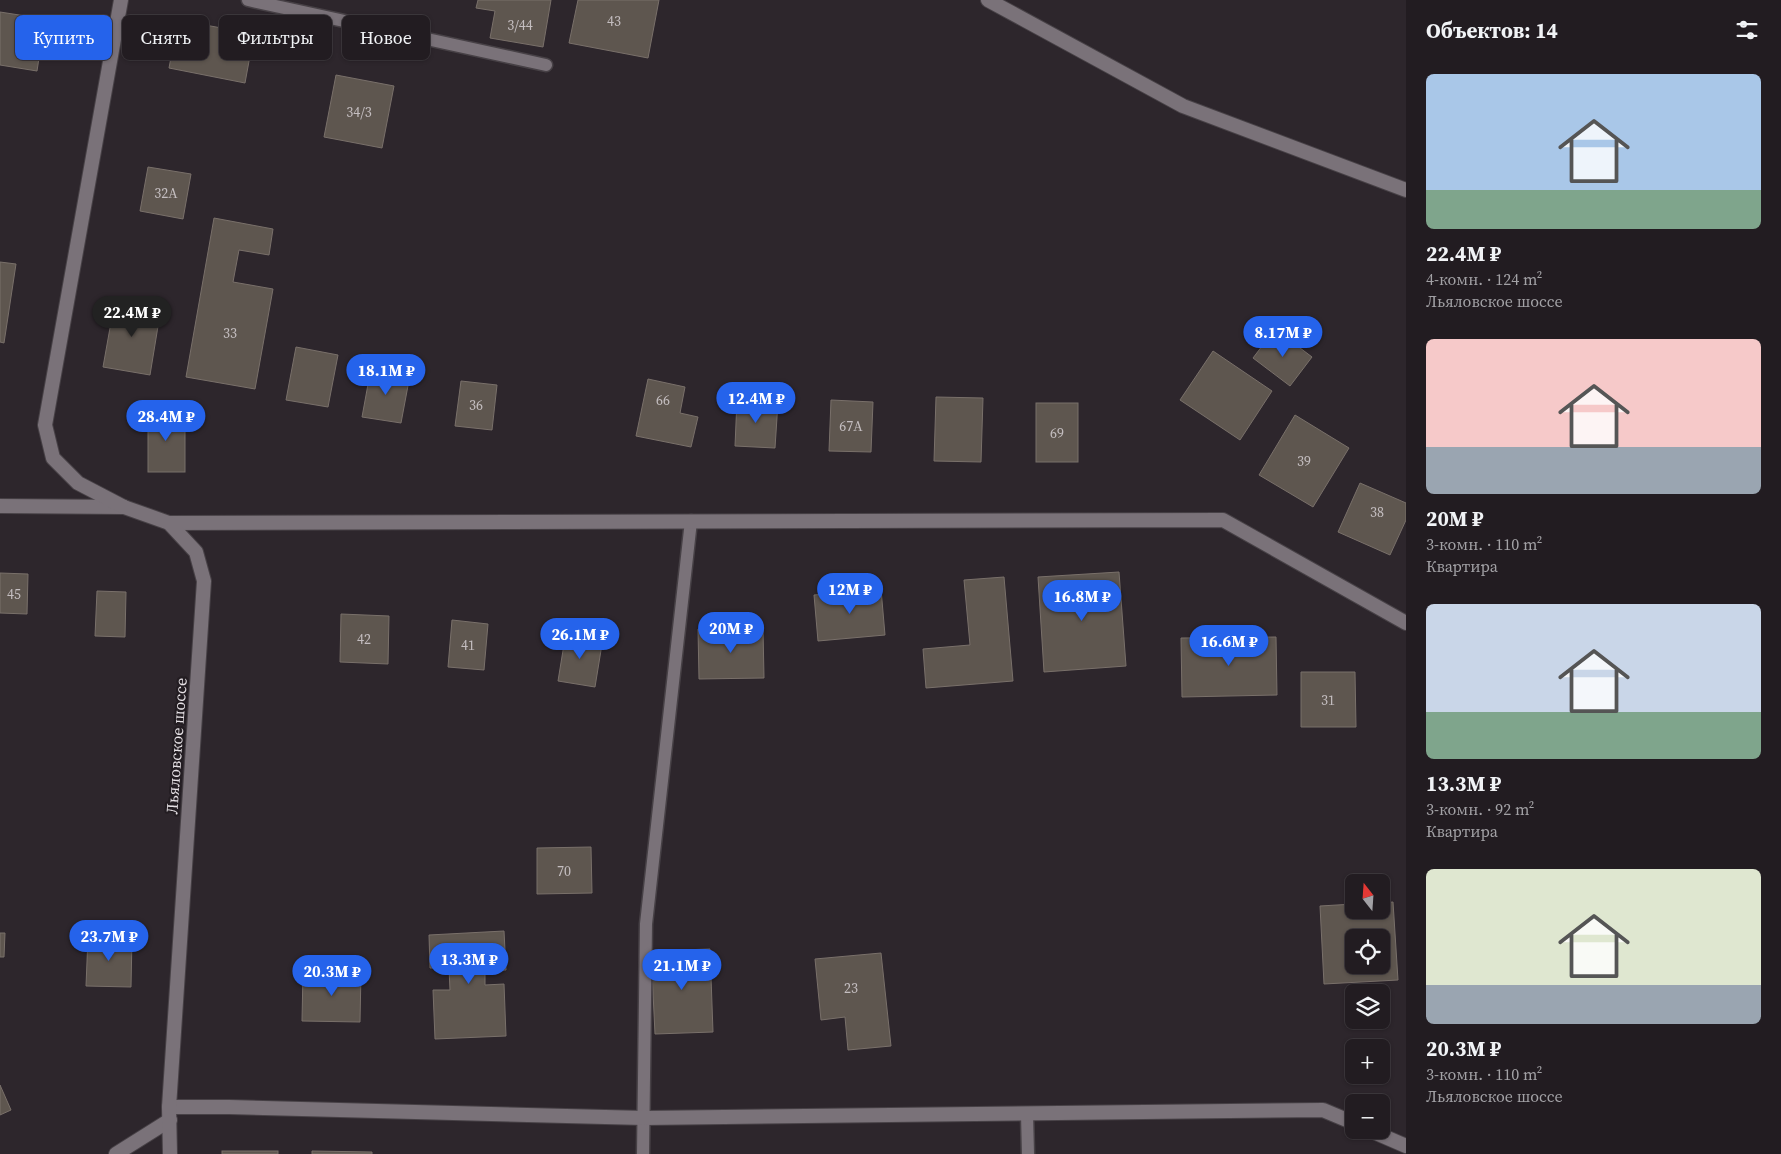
<!DOCTYPE html>
<html lang="ru">
<meta charset="utf-8">
<style>
body{margin:0;font-family:"Source Serif 4",serif;background:#2e292e;color:#f1f3f6;height:100vh;display:flex;flex-direction:column;font-size:19px;white-space:nowrap}
*{box-sizing:border-box;margin:0}
p{font-size:16px;color:#a2a1a5}
.icon{flex:none;width:28px;height:28px;fill:none;stroke:currentColor;stroke-width:2;stroke-linecap:round;stroke-linejoin:round}
.map{position:relative;flex:1;overflow:hidden}
.drawer{display:flex;flex-direction:column;background:#221c21;width:375px}
.drawer>*{flex:none}
.guide{position:absolute;left:15px;top:15px;width:475px;height:45px;display:flex;gap:10px}
.needle{width:32px;rotate:343deg}
.fabs{position:absolute;left:1345px;top:874px;display:grid;gap:10px}
.fabs a{display:grid;place-items:center;width:45px;height:45px;border-radius:8px;background:#221c21;box-shadow:0 1px 4px #0004,0 0 0 1px #3f3a3f;font-size:25px}
.price{position:absolute;translate:-50% -42px;padding:0 11px;border-radius:18px;background:#2563eb;color:#fff;font-size:16px;line-height:32px;filter:drop-shadow(0 1px 2px #0008)}
.price::after{content:'';position:absolute;left:50%;top:30px;width:15px;height:11px;margin-left:-8px;background:inherit;clip-path:polygon(0 0,100% 0,50% 100%)}
.price.current{background:#222;color:#fff}
ul{padding:0;list-style:none}
li{display:grid;align-content:center;gap:10px;height:265px;padding:0 20px}
li span{display:grid;place-items:center;height:155px;border-radius:8px;color:#555}
li>.icon{margin-inline-start:auto}
span .icon{width:90px;height:90px;fill:#fffc;stroke-width:1}
li b{font-size:21px}
h2{display:flex;justify-content:space-between;align-items:center;height:60px;padding:0 20px;font-size:21px}
.tag{padding:0 18px;border-radius:8px;background:#221c21;box-shadow:0 1px 4px #0004,0 0 0 1px #3f3a3f;font-size:18px;line-height:45px}
.tag.current{background:#2563eb;color:#fff}
main{display:flex;flex:1;min-height:0}
.map>svg:first-child{display:block}
.building{fill:#5e564f;stroke:#79706a;fill-rule:evenodd}
.lines{fill:none;stroke-linecap:round;stroke-linejoin:round}
.service-casing{stroke:#474146;stroke-width:15}
.minor-casing{stroke:#474146;stroke-width:16}
.tertiary-casing{stroke:#474146;stroke-width:16}
.service{stroke:#7a7279;stroke-width:12}
.minor{stroke:#7a7279;stroke-width:14}
.tertiary{stroke:#7a7279;stroke-width:14}
.labels{text-anchor:middle;dominant-baseline:central;stroke-width:4.5;stroke-linejoin:round;paint-order:stroke}
.number-label{font-size:14px;fill:#c4bec0}
.street-label{font-size:16px;fill:#e6e1e5;stroke:#231d22}
</style>
<main>
<div class="map">
<svg width="1406" height="1154" viewBox="0 0 1406 1154">
<rect width="100%" height="100%" fill="#2d262c"/>
<!-- building -->
<g class="building">
<path d="M478,0H551L543,47L490,38L495,11L476,8Z"/>
<path d="M578,0H659L648,58L569,43Z"/>
<path d="M0,12L45,19L37,71L0,65Z"/>
<path d="M178,20L254,34L245,83L169,68Z"/>
<path d="M336,75L394,86L382,148L324,137Z"/>
<path d="M148,167L191,174L183,219L140,211Z"/>
<path d="M214,218L273,229L269,255L239,250L233,282L273,289L255,389L186,377Z"/>
<path d="M0,262L16,264L4,343L0,342Z"/>
<path d="M115,300L161,308L150,375L103,367Z"/>
<path d="M1275,329L1312,357L1290,386L1253,358Z"/>
<path d="M296,347L338,355L328,407L286,400Z"/>
<path d="M1213,351L1272,391L1240,440L1180,400Z"/>
<path d="M371,368L410,375L401,423L362,417Z"/>
<path d="M648,379L685,387L680,413L698,417L691,447L636,436Z"/>
<path d="M461,381L497,385L492,430L455,426Z"/>
<path d="M936,397L983,398L981,462L934,461Z"/>
<path d="M737,400L778,402L775,448L735,446Z"/>
<path d="M831,400L873,402L871,452L829,451Z"/>
<rect x="1036" y="403" width="42" height="59"/>
<rect x="148" y="411" width="37" height="61"/>
<path d="M1295,415L1349,448L1313,507L1259,475Z"/>
<path d="M1360,483L1406,503V520L1390,555L1338,532Z"/>
<path d="M1119,572L1126,666L1044,672L1038,577Z"/>
<path d="M0,573L28,574L27,614L0,613Z"/>
<path d="M1004,577L1013,681L926,688L923,649L970,645L964,580Z"/>
<path d="M881,589L885,635L818,641L814,595Z"/>
<path d="M97,591L126,592L125,637L95,636Z"/>
<path d="M341,614L389,616L388,664L340,662Z"/>
<path d="M452,620L488,624L484,670L448,667Z"/>
<path d="M698,629H763L764,678L699,679Z"/>
<path d="M566,632L603,638L595,687L558,681Z"/>
<path d="M1276,637L1277,695L1182,697L1181,638Z"/>
<path d="M1301,672H1355L1356,727H1301Z"/>
<path d="M591,847L592,893L537,894V848Z"/>
<path d="M1393,902L1398,980L1324,984L1320,906L1354,904V910H1381V903ZM1354,938H1381V965H1354Z"/>
<path d="M504,931L506,970L485,971V985L504,984L506,1036L435,1039L433,990H450L449,968H430L429,935Z"/>
<path d="M0,933H5L4,957H0Z"/>
<path d="M88,937L132,938L131,987L86,986Z"/>
<path d="M710,949L713,1032L655,1034L651,951Z"/>
<path d="M881,953L891,1046L848,1050L845,1017L821,1020L815,959Z"/>
<path d="M303,972L361,973L360,1022L302,1021Z"/>
<path d="M0,1085L11,1110L0,1115Z"/>
<rect x="222" y="1151" width="56" height="3"/>
<path d="M312,1151L372,1152V1154H312Z"/>
</g>
<g class="lines">
<defs>
<g id="service">
<path d="M248,0L546,65"/>
<path d="M1027,1114L1028,1154"/>
<path d="M643,1154L646,924L691,521"/>
</g>
<g id="minor">
<path d="M988,0L1183,106L1406,190"/>
<path d="M0,506L124,507"/>
<path d="M169,523L1223,520L1406,623"/>
<path d="M169,1107H229L644,1118L1323,1110L1354,1123"/>
<path d="M1369,1130L1406,1146"/>
<path d="M116,1154L170,1120"/>
</g>
<path id="tertiary" d="M121,0L45,425L53,458L78,483L124,507L169,523L196,552L204,581L169,1107L170,1154"/>
</defs>
<!-- service casing -->
<use href="#service" class="service-casing"/>
<!-- minor casing -->
<use href="#minor" class="minor-casing"/>
<!-- tertiary casing -->
<use href="#tertiary" class="tertiary-casing"/>
<!-- service -->
<use href="#service" class="service"/>
<!-- minor -->
<use href="#minor" class="minor"/>
<!-- tertiary -->
<use href="#tertiary" class="tertiary"/>
</g>
<g class="labels">
<!-- number labels -->
<g class="number-label">
<text x="614" y="21">43</text>
<text x="520" y="25">3/44</text>
<text x="359" y="112">34/3</text>
<text x="166" y="193">32А</text>
<text x="230" y="333">33</text>
<text x="663" y="400">66</text>
<text x="476" y="405">36</text>
<text x="851" y="426">67А</text>
<text x="1057" y="433">69</text>
<text x="1304" y="461">39</text>
<text x="1377" y="512">38</text>
<text x="14" y="594">45</text>
<text x="364" y="639">42</text>
<text x="468" y="645">41</text>
<text x="1328" y="700">31</text>
<text x="564" y="871">70</text>
<text x="851" y="988">23</text>
</g>
<!-- street labels -->
<g class="street-label">
<text transform="translate(176 746) rotate(-86)">Льяловское шоссе</text>
</g>
</g>
</svg>
<div class="fabs">
<a><svg class="needle" viewBox="-14 -14 28 28"><path d="M0-13l5 13h-10z" fill="#e53935"/><path d="M0 13l5-13h-10z" fill="#a2a1a5"/></svg></a>
<a><svg class="icon" aria-label="locate" viewBox="0 0 24 24"><circle cx="12" cy="12" r="6"/><path d="M12 2v4M12 18v4M2 12h4M18 12h4"/></svg></a>
<a><svg class="icon" aria-label="layers" viewBox="0 0 24 24"><path d="M12 4l9 5-9 5-9-5zM3 14l9 5 9-5"/></svg></a>
<a>+</a>
<a>−</a>
</div>
<b class="price current" style="left:132px;top:338px">22.4M ₽</b>
<b class="price" style="left:1283px;top:358px">8.17M ₽</b>
<b class="price" style="left:386px;top:396px">18.1M ₽</b>
<b class="price" style="left:756px;top:424px">12.4M ₽</b>
<b class="price" style="left:166px;top:442px">28.4M ₽</b>
<b class="price" style="left:850px;top:615px">12M ₽</b>
<b class="price" style="left:1082px;top:622px">16.8M ₽</b>
<b class="price" style="left:731px;top:654px">20M ₽</b>
<b class="price" style="left:580px;top:660px">26.1M ₽</b>
<b class="price" style="left:1229px;top:667px">16.6M ₽</b>
<b class="price" style="left:109px;top:962px">23.7M ₽</b>
<b class="price" style="left:469px;top:985px">13.3M ₽</b>
<b class="price" style="left:682px;top:991px">21.1M ₽</b>
<b class="price" style="left:332px;top:997px">20.3M ₽</b>
<div class="guide">
<a class="tag current">Купить</a>
<a class="tag">Снять</a>
<a class="tag">Фильтры</a>
<a class="tag">Новое</a>
</div>
</div>
<section class="drawer">
<h2>Объектов: 14<svg class="icon" aria-label="filters" viewBox="0 0 24 24"><path d="M4 7h16M4 17h16"/><circle cx="9" cy="7" r="2"/><circle cx="15" cy="17" r="2"/></svg></h2>
<ul>
<li><span style="background:linear-gradient(#a9c7e8 75%,#7fa58c 0)"><svg class="icon" aria-label="home" viewBox="0 0 24 24"><path d="M3 11l9-7 9 7M6 9v11h12V9"/></svg></span><div><b>22.4M ₽</b><p>4-комн. · 124 m²</p><p>Льяловское шоссе</p></div></li>
<li><span style="background:linear-gradient(#f6c9c9 70%,#9aa5b1 0)"><svg class="icon" aria-label="home" viewBox="0 0 24 24"><path d="M3 11l9-7 9 7M6 9v11h12V9"/></svg></span><div><b>20M ₽</b><p>3-комн. · 110 m²</p><p>Квартира</p></div></li>
<li><span style="background:linear-gradient(#c9d6e8 70%,#7fa58c 0)"><svg class="icon" aria-label="home" viewBox="0 0 24 24"><path d="M3 11l9-7 9 7M6 9v11h12V9"/></svg></span><div><b>13.3M ₽</b><p>3-комн. · 92 m²</p><p>Квартира</p></div></li>
<li><span style="background:linear-gradient(#dfe7d0 75%,#9aa5b1 0)"><svg class="icon" aria-label="home" viewBox="0 0 24 24"><path d="M3 11l9-7 9 7M6 9v11h12V9"/></svg></span><div><b>20.3M ₽</b><p>3-комн. · 110 m²</p><p>Льяловское шоссе</p></div></li>
</ul>
</section>
</main>
